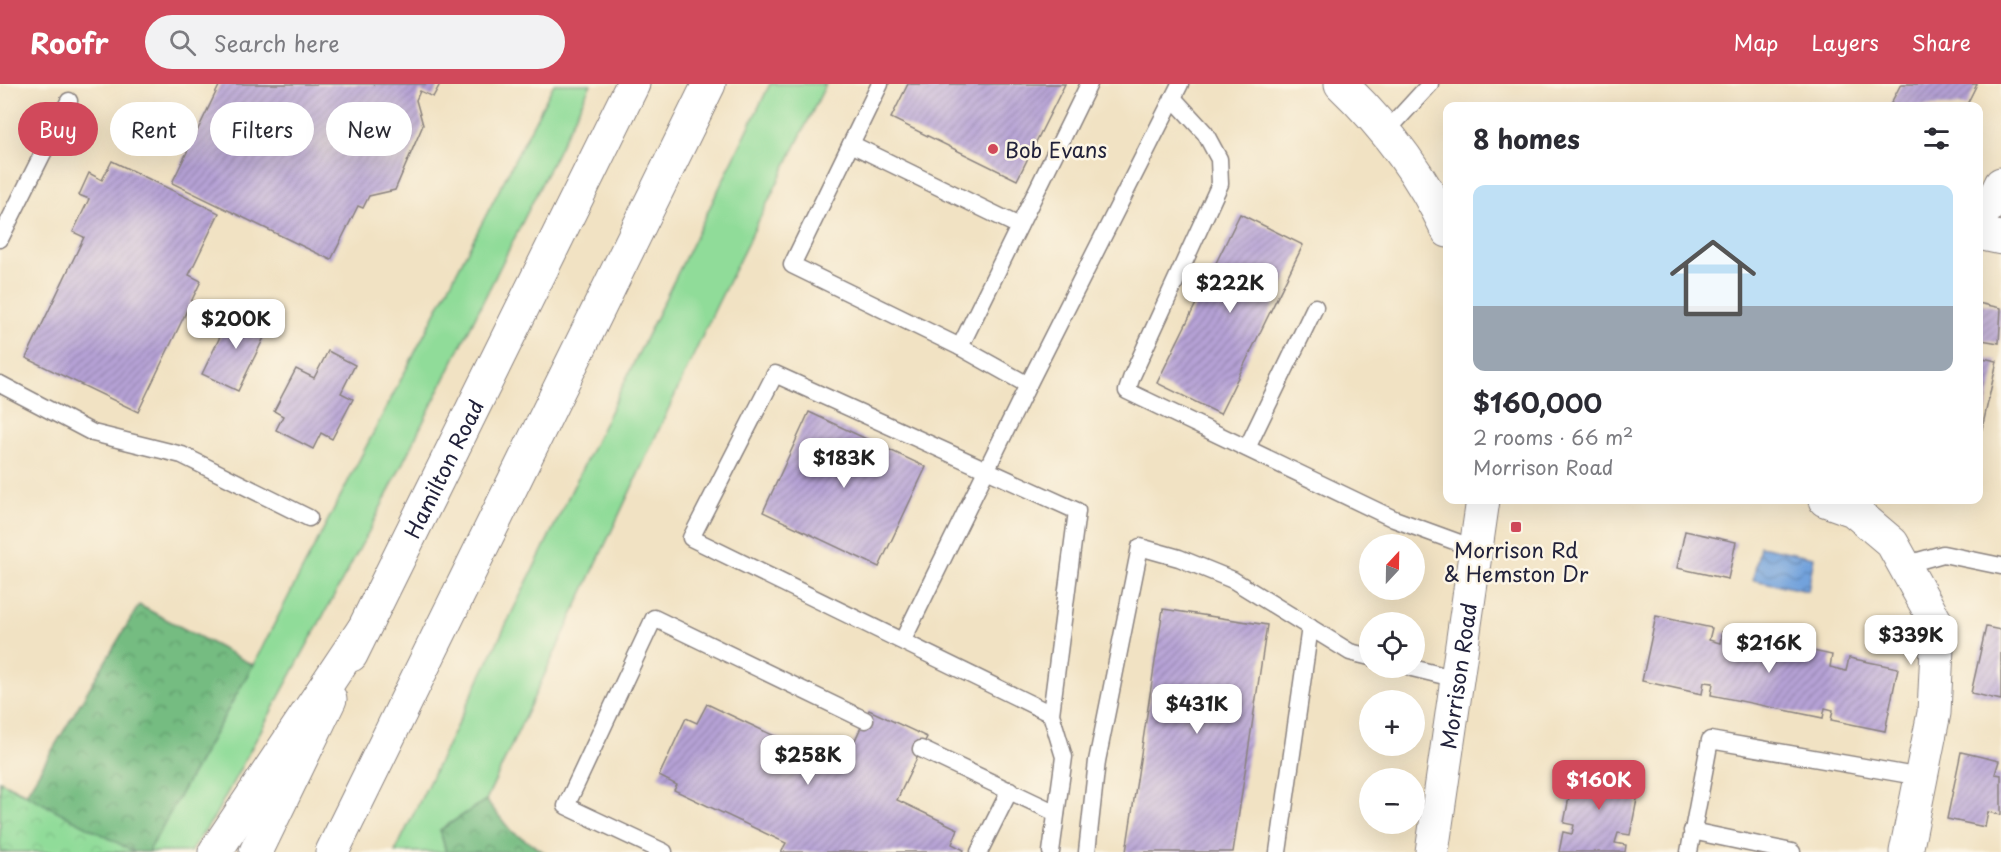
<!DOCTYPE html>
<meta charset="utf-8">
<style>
body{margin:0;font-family:"Playpen Sans",sans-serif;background:#f2f2f3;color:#2b2b33;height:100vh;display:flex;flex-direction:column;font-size:22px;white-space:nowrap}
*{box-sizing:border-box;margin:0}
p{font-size:20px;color:#7c7c81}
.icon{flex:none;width:33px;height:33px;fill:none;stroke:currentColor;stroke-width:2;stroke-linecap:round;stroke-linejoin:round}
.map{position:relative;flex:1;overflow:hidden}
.details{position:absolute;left:1443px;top:18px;width:540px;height:402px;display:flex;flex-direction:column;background:#fff;border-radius:12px;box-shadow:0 6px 24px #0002}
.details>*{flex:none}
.guide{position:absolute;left:18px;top:18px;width:570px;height:54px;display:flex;gap:12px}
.needle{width:39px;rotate:22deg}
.buttons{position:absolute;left:1359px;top:450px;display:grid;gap:12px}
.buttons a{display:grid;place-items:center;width:66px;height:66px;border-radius:50%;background:#fff;box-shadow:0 6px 24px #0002;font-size:30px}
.price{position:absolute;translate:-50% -51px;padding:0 14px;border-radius:12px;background:#fff;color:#222;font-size:20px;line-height:39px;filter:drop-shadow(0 2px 3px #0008)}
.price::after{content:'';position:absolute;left:50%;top:36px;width:18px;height:14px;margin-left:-9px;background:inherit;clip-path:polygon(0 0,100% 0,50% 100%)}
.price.selected{background:#d1495b;color:#fff}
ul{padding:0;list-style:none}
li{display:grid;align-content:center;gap:12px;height:318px;padding:0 30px}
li+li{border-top:2px solid #e1e1e2}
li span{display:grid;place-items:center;height:186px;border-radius:12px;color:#555}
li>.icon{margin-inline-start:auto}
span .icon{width:108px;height:108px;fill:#fffc;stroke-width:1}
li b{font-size:26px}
h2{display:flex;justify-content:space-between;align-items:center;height:72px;padding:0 30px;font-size:26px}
.chip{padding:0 21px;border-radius:27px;background:#fff;box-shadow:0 6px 24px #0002;font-size:21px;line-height:54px}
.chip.selected{background:#d1495b;color:#fff}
header{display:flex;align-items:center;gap:36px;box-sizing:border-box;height:84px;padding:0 30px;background:#d1495b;color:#fff}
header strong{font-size:28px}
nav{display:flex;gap:33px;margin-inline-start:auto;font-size:21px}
.search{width:420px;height:54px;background:#f2f2f3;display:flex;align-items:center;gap:15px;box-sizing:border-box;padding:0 21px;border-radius:33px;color:#7c7c81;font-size:22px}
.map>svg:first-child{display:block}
.grass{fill:#90dc99;stroke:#597f6a;stroke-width:1.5}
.forest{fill:url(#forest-crowns);stroke:#4b6f5e;stroke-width:1.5}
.park{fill:url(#park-crowns);stroke:#597f6a;stroke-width:1.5}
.water{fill:url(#water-waves);stroke:#4a628c;stroke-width:1.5}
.building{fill:url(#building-hatch)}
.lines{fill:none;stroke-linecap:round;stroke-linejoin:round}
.lane-casing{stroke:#8a827f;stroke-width:19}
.street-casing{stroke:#8a827f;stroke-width:35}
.secondary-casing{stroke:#8a827f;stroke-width:35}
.primary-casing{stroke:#8a827f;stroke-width:35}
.highway-casing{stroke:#8a827f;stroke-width:35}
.lane{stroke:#fff;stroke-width:16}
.street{stroke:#fff;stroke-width:33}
.secondary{stroke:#fff;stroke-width:33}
.primary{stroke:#fff;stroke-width:33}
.highway{stroke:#fff;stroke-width:33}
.poi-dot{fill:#d1495b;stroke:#fcf5e5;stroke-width:2}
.labels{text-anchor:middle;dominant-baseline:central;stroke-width:5;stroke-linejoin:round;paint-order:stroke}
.poi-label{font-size:21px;fill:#22223b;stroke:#fcf5e5;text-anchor:start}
.street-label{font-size:21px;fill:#22223b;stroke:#fcf5e5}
</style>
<header>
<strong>Roofr</strong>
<div class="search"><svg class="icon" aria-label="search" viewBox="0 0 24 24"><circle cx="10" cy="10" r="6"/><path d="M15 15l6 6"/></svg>Search here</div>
<nav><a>Map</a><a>Layers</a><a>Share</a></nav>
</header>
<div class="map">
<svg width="2001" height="768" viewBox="0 0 2001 768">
<defs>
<pattern id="forest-crowns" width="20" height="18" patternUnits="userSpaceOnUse" patternTransform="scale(1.5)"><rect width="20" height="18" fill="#74bc81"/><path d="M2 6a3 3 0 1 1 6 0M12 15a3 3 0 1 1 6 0" fill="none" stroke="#5f986b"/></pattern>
<pattern id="park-crowns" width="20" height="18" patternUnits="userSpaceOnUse" patternTransform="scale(1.5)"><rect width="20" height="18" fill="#90dc99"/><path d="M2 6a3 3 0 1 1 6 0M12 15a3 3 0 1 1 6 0" fill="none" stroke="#7cbc85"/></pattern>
<pattern id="water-waves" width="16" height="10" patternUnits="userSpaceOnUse" patternTransform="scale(1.5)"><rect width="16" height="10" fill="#72a2dc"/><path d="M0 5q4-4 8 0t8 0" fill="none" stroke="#5d84b4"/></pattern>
<pattern id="building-hatch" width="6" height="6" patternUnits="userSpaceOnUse" patternTransform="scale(1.5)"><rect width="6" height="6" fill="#b6a2d6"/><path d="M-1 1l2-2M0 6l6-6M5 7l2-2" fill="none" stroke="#9484af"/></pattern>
</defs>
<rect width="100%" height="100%" fill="#fcf5e5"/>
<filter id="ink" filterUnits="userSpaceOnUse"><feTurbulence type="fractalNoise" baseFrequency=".0167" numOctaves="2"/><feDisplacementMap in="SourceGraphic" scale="12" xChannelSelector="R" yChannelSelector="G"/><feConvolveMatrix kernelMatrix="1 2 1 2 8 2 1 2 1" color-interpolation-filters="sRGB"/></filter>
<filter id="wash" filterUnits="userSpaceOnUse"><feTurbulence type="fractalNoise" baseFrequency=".008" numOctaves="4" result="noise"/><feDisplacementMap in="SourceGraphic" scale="24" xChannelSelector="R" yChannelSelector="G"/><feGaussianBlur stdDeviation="1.35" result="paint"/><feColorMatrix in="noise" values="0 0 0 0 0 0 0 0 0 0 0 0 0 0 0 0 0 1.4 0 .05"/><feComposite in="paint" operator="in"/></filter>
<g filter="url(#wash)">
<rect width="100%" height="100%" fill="#f1e2c3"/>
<!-- grass -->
<g class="grass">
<path d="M554,0H591L369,447L213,735L190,768H148L253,581Z"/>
<path d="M770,0H826L716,223L486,716L440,746L446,768H395Z"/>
</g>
<!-- forest -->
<g class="forest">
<path d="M139,521L253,581L148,768H0V697L26,710Z"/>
<path d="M486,716L511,747L544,768H446L440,746Z"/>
</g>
<!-- park -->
<path class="park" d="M0,697L135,768H0Z"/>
<!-- water -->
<path class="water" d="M1760,462L1814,473L1808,507L1753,496Z"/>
<g id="blocks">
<!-- building -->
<g class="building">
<path d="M220,0H440L433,13L420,7L416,16L423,41L395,106L369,112L363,124L358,122L331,176L172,99Z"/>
<path d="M908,0H1065L1017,96L891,34Z"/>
<path d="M1901,0H1977L1966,22H1894L1890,21Z"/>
<path d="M112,77L219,129L189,191L201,197L138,328L26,274L84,153L73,148L89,115L79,111L89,89L102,96Z"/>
<path d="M1240,130L1303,161L1220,330L1157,299Z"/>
<path d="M1978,219L2001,224L1999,259L1982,256L1980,270Z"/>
<path d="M233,226L269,243L238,307L202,290Z"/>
<path d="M328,267L355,281L341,309L353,315L332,355L321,349L313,365L276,346L283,332L274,327L296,285L314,294Z"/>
<path d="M1978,273L1997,277L1982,345L1978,344Z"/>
<path d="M809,328L926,383L879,483L763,428Z"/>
<path d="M1685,447L1736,458L1728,495L1677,484Z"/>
<path d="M1163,525L1267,541L1233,768H1126Z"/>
<path d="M1656,532L1712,544L1709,556L1720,559L1722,548L1832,571L1830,583L1846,587L1849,574L1898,584L1885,647L1831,636L1833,626L1825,624L1823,634L1711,611L1713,599L1704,598L1702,610L1642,597Z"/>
<path d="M1986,543L2001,546V616L1971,609Z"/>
<path d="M707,620L842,684L869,626L927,653L897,716L958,745L952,760L964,766L963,768H781L786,759L674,706L677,701L659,692L686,634L697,639Z"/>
<path d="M1961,668L1999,677L1995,690L2001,691V731L1988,728L1985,743L1947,735Z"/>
<path d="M1575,682L1641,695L1630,751L1618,749L1615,759L1626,761L1625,768H1559L1563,748L1572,750L1574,741L1564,739Z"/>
</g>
</g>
</g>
<g filter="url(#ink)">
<use href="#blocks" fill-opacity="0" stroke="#8a827f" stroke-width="1.5"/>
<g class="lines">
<defs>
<g id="lane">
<path d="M880,0L792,181L960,263L1028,301L1180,0"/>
<path d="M1173,14L1205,49L1219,75L1220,100L1132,292L1127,307L1394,435L1476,465"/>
<path d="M1386,48L1430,0"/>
<path d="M851,60L1019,142"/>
<path d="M0,155L69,17"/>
<path d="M960,263L1089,0"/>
<path d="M0,300L93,349L182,371L309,434"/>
<path d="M1247,364L1315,223"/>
<path d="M1904,481L1943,470L2001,482"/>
<path d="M903,556L1028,301"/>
<path d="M1412,584L1457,595"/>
<path d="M921,665L1056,729"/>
<path d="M1692,747L1792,768"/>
<path d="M664,768L566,722L654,534L865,636"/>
<path d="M979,768L1010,706"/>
<path d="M1051,768L1064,673L1051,630L1077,427L775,290L691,454L1051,630"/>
<path d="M1087,768L1097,677L1140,463L1179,474L1233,496L1350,568L1370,573"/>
<path d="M1278,768L1310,543"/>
<path d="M1689,768L1710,656L1921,693"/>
</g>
<g id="street">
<path d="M1978,134L1993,117L2001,100"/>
<path d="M1978,149L2001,154"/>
<path d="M1825,416L1853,426L1892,459L1938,542L1934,629L1906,768"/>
</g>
<g id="secondary">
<path d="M1341,0C1386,43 1422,91 1448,147"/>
<path id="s1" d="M1432,768L1483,416"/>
</g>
<g id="primary">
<path id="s2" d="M351,571L633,0"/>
<path d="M256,768L330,615"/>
<path d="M332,768L709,0"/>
</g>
<path id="highway" d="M215,768L363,546"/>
</defs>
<!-- lane casing -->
<use href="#lane" class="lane-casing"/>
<!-- street casing -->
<use href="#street" class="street-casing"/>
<!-- secondary casing -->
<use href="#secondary" class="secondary-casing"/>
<!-- primary casing -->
<use href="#primary" class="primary-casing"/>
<!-- highway casing -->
<use href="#highway" class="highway-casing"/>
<!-- lane -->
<use href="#lane" class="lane"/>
<!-- street -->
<use href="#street" class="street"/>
<!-- secondary -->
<use href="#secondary" class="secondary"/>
<!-- primary -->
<use href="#primary" class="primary"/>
<!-- highway -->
<use href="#highway" class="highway"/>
</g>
</g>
<!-- markers -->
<g class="poi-dot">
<circle cx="993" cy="65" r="6"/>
<rect x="1510" y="437" width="12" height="12" rx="3"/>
</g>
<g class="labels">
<!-- poi labels -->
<g class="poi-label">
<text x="1005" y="65">Bob Evans</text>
<text x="1516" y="465" text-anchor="middle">Morrison Rd<tspan x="1516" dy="24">&amp; Hemston Dr</tspan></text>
</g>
<!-- street labels -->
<g class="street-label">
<text stroke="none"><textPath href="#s2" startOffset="208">Hamilton Road</textPath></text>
<text stroke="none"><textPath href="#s1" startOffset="178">Morrison Road</textPath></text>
</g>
</g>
</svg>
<div class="buttons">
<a><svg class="needle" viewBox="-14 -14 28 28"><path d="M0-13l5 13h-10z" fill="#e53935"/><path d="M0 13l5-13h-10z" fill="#7c7c81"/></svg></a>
<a><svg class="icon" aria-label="locate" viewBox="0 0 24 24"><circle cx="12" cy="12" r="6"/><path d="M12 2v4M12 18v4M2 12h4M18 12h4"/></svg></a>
<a>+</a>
<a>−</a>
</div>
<b class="price" style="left:1230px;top:230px">$222K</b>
<b class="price" style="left:236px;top:266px">$200K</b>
<b class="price" style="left:844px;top:405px">$183K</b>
<b class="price" style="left:1911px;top:582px">$339K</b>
<b class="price" style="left:1769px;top:590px">$216K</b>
<b class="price" style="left:1197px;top:651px">$431K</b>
<b class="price" style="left:808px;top:702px">$258K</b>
<b class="price selected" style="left:1599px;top:727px">$160K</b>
<div class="guide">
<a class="chip selected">Buy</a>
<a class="chip">Rent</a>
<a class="chip">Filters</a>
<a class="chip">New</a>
</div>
<section class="details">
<h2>8 homes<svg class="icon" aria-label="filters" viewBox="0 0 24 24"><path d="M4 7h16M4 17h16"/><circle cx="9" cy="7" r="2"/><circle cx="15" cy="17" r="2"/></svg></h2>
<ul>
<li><span style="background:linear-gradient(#bfe0f5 65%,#9aa5b1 0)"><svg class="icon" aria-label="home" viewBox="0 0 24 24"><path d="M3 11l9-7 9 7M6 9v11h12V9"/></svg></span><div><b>$160,000</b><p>2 rooms · 66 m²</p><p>Morrison Road</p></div></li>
</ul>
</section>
</div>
